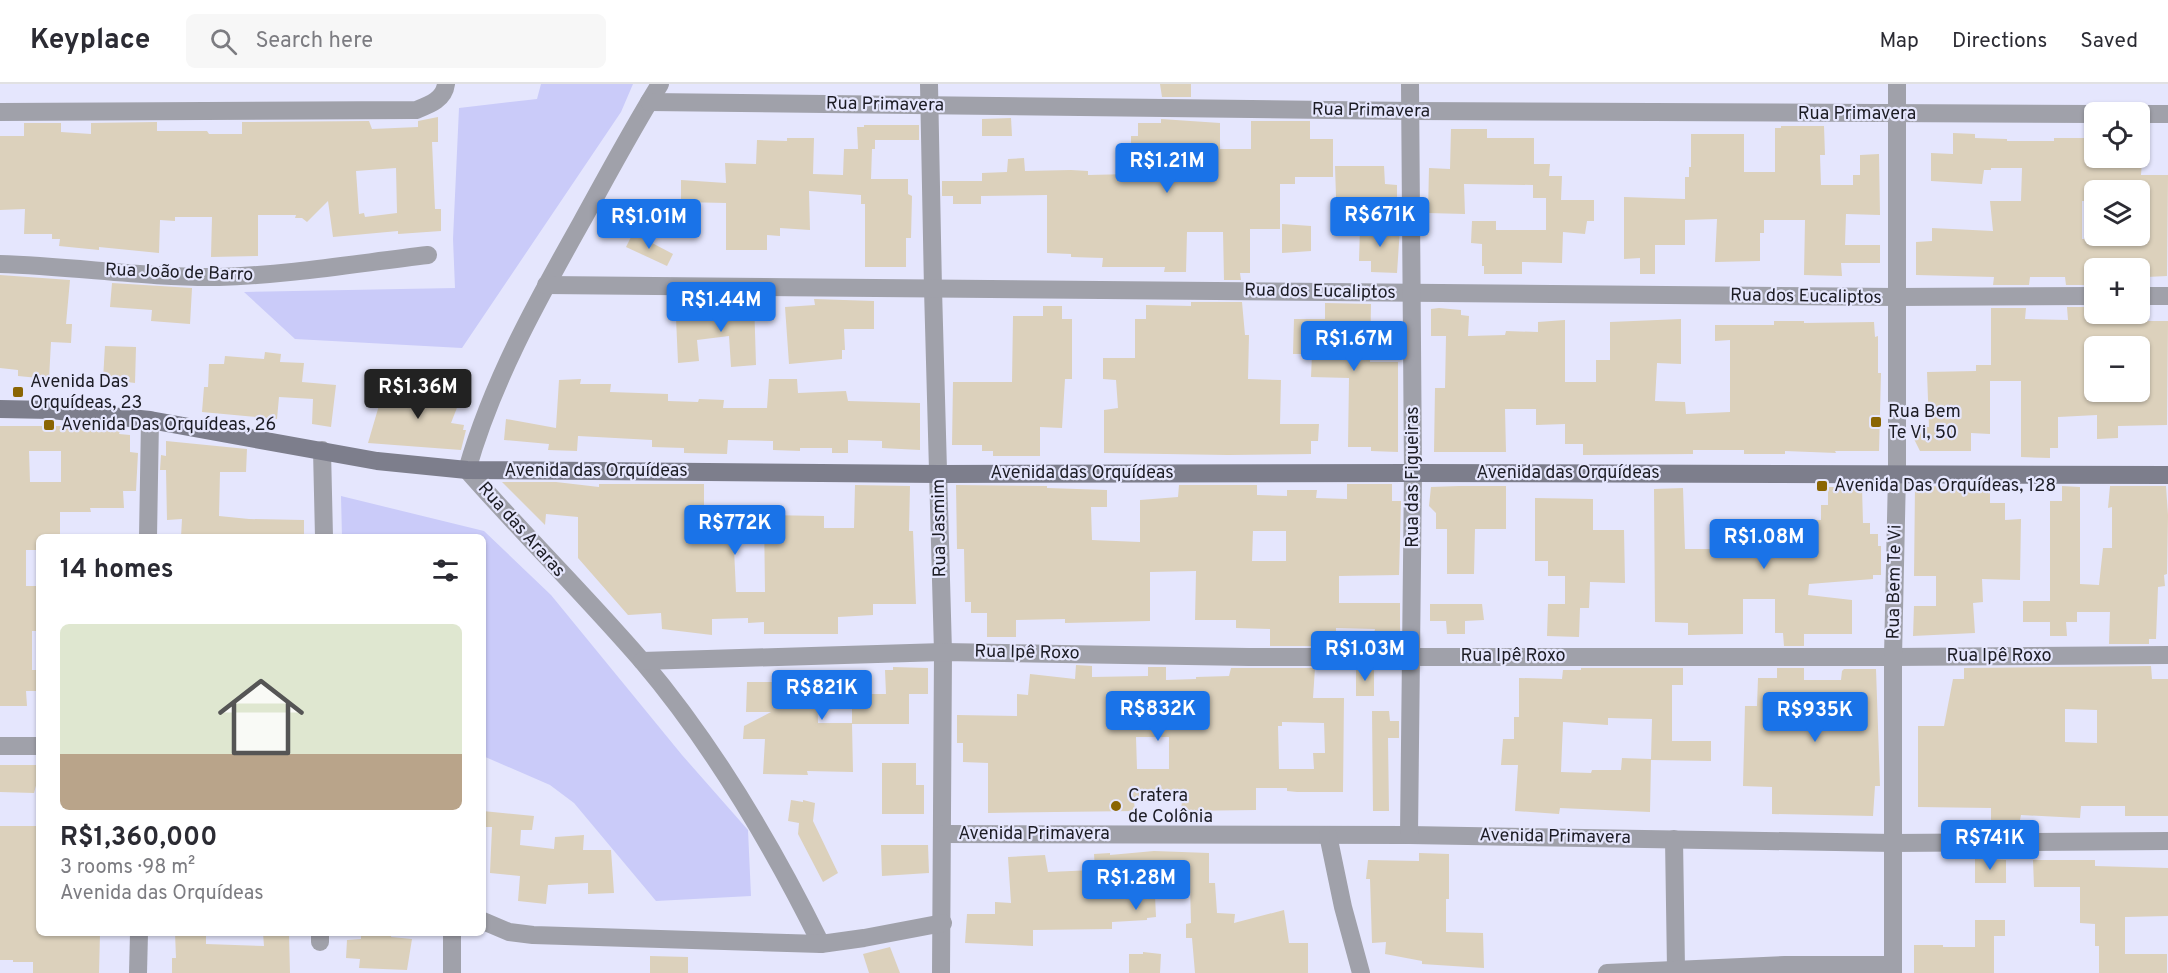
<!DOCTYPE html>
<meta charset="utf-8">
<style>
body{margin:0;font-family:Overpass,sans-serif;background:#f7f7f7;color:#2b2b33;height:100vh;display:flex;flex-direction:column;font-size:22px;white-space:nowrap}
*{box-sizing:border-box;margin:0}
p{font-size:20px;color:#7c7c81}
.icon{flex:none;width:33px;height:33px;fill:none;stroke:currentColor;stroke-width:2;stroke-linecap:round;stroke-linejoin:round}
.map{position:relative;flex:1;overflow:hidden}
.panel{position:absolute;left:36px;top:450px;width:450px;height:402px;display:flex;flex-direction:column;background:#fff;border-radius:9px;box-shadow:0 2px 4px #0004}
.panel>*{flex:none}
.buttons{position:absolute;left:2084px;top:18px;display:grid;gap:12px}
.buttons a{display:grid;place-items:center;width:66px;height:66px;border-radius:9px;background:#fff;box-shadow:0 2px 4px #0004;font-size:30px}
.price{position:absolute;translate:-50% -51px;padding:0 14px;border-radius:6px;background:#1a73e8;color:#fff;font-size:20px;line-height:39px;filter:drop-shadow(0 2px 3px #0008)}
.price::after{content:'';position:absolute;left:50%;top:36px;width:18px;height:14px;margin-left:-9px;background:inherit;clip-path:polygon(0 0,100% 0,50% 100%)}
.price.on{background:#222;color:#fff}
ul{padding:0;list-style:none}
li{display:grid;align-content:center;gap:12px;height:318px;padding:0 24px}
li span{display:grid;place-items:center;height:186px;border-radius:9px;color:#555}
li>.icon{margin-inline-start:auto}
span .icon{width:108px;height:108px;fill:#fffc;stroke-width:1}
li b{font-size:26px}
h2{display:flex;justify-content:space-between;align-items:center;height:72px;padding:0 24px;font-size:26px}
header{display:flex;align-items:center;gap:36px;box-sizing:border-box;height:84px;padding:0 30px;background:#fff;border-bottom:2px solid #e1e1e2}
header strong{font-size:28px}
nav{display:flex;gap:33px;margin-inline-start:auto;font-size:21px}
.search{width:420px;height:54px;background:#f7f7f7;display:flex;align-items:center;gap:15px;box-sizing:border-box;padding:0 21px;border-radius:9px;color:#7c7c81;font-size:22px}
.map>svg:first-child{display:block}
.green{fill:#cacbf9}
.building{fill:#dcd1bc;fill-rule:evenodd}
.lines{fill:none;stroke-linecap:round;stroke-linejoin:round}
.street{stroke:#a0a1aa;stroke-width:18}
.secondary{stroke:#7d7e8c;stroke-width:18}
.poi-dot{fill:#8a6503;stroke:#e5e6fd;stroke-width:2}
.labels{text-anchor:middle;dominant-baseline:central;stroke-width:4.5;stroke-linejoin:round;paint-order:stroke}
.street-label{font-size:18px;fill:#1c1c24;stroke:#e5e6fd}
.poi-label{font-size:18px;fill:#1c1c24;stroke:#e5e6fd;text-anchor:start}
</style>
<header>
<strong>Keyplace</strong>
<div class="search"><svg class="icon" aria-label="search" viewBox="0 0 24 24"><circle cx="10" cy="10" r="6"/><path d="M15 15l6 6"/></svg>Search here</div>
<nav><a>Map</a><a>Directions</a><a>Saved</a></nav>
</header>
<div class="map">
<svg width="2168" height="889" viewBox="0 0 2168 889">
<rect width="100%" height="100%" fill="#e5e6fd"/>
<!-- green -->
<g class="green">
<path d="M541,0H633L621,28L462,264L295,255L244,208L455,204L453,155L459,24L537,15Z"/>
<path d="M341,412L484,447L551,511L682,671L748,746L751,812L656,817L574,719L550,701L483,672V453H342Z"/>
</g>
<!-- building -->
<g class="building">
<path d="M1160,0H1191V13H1162Z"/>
<path d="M438,33V58H432L435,125H441V147L398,150V147L333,153L328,117L307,138L302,134H295L296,131H258V172L211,173L212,133H175V137L160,136L159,169L99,163V166L59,162L60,155H52V150H24L25,125L0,126V52H24V39H61V48L91,50V39L157,38V47H207L209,50H242V38L369,37L372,45L418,43V37ZM396,84L397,129L365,133L364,129L359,130L356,87Z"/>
<path d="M1011,34L1012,52H982V35Z"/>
<path d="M1161,35L1220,39V65H1251V37H1310V55H1333V93H1295V100H1280V145H1250V189H1240L1241,196H1224L1223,148H1187L1186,188H1164L1165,183H1102L1103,174L1071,173V170L1047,169V111L981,112V120H953V112H942V97H982V89L1007,88L1008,75L1024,74L1025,87L1071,86L1088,87V91L1131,90V52H1138V39H1161Z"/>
<path d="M864,41H919V56H875V65H872L871,95H908V110L912,112L911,154H906V183H865V120H861V111L809,107L810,146L780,144V152L767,151V166H726V119L681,118V96L726,99L725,79L756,80L757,56L787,57V54H814L813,90L843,91L844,65H858L857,43H864Z"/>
<path d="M1781,42H1824L1825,71H1820L1821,101H1853V91H1860V71L1879,70L1880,131L1846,130L1845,161H1880V179H1841L1842,192L1804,191L1805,136H1764V149H1760V177L1715,178L1717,135L1685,136V161H1655V190H1640V174L1624,175V113L1685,115V93H1689V83H1691V50H1744V88H1775V44H1781Z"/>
<path d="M1451,45H1487V54H1534V80H1550L1549,92H1562L1561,116H1594V137H1587L1585,150L1563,148L1562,179L1522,178V190H1484V182H1482V160L1471,159L1472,137H1496V146H1546V114H1533V101L1464,100L1465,130L1428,129L1429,84L1450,85Z"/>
<path d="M1953,49L1975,50V54L2007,55V57H2054V54H2094V74H2127V77H2142L2141,91H2168L2167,192L2147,193V184H2094V201H2066L2065,193H2030L2029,201H1993L1994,193L1916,191V158L1932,157V144L1993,147L1990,117H2021L2022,84H1991V86H1984L1982,100L1931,97V69L1953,70ZM2094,106H2139V117H2141L2142,152H2114V155H2082V117H2094Z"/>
<path d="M1335,82H1384L1385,100L1397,101V120L1336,113Z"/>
<path d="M1282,140L1311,142V167L1282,169Z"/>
<path d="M1360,143L1400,144L1397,189L1371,188V177H1359Z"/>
<path d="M633,149L673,170L667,182L626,163Z"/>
<path d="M0,191L70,196L66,240H72L71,259L51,258L49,295L18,292V286L0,284Z"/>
<path d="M112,199L192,204L190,240L151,237L152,226L110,223Z"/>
<path d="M754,215L756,281L731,283L729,252L697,256L699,277L678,279L676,234L724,231V216Z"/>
<path d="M814,215L874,217V245H844L845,266H842V275L789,280L785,223L815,221Z"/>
<path d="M1191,218H1242L1245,251H1249L1248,295L1281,296L1280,340H1319L1318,357H1311V370L1228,371L1104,369V326L1118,324L1116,296L1103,295V274H1135V235H1146V221L1191,222Z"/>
<path d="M1325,219L1371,220L1370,278H1398V368L1371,367V363H1348L1349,294L1311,293L1312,270H1293L1294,235H1325Z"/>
<path d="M1043,222H1062V235H1072V295H1065L1062,344L1040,343V372H993V367H982V361H952L953,298H1012L1013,232H1043Z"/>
<path d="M2067,223H2094V230H2148V237H2168L2167,341L2118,342V354L2097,355V331L2058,333V364H2050V374L2021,373V297H1990V350L1971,349V367H1920L1913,353V342L1929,343L1927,288L1976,287V281H1991V224H2026L2025,235L2068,236ZM2094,262H2139V308H2094Z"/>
<path d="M1439,224L1461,226V231L1469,232L1468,252L1505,251L1506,247L1538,248V238L1565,236V298H1596V276H1610V238L1681,235V280L1657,279L1655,317L1685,318L1686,330L1730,328V256L1715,257V241H1774V237H1804V239L1874,238L1875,253L1878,252V289H1881L1879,367H1835L1836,369L1785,367V370H1744V366H1693V370L1583,371V360H1565V340L1536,341V325H1505L1506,368H1434L1435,304H1445L1446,252H1431V225Z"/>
<path d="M105,262L136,263L135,299L103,295Z"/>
<path d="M265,268L281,270L280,278L304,279L302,298L336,301L331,343L312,340L313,315L279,313L277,335L202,328L204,303H208L209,280H224L225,272L264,275Z"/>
<path d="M581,295L580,300H611L610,308L668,310V317L698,318L699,315L724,316L723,324H767L769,295H797L798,309L846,307L848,317L920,319V366L882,364V357L848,356V369H832V364H800V367L773,366V357L728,356L727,370L684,369V364L652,363V356L578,352L577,367L548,366L549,360L504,356L506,335L556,344L559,296Z"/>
<path d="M406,298L428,307V304L460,316L451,339L464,341L463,346H466L461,366L368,359L380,318L384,320L391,301L404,306Z"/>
<path d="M0,342H78L120,347L119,350L130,351V368L138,369L136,407H123L124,424H90L91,428H60V453H39V466H26V502H39V547H32V586H37L38,607H26L27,622H0ZM29,367H61V398H30Z"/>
<path d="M166,357L247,365L246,388H220L219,432L249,435L304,436V453H181L182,435L167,436L166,386H160L161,371L166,372Z"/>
<path d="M502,398H556L599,403V400H704V442H733L736,508H765L764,431L824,432V444H854L855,401L910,402L909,447H913L916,520H873V531L838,533V550H764V538L748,539V534L712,535V551L662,545L661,529L628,531L578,474V433L546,430L545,441Z"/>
<path d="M1347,400H1392V417H1401L1399,491L1339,492V519H1400V550H1374L1375,545L1336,544V550H1318L1317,562H1270V545L1236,544V536H1195L1196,487L1150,488V537L1065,539V535L1016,536V553H987V529H971V518H965L964,465H957L956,401L1047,402V404L1107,406V423H1091L1092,456L1140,458V416L1178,413L1179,401H1257V411L1287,412V406H1317L1316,414L1347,415ZM1253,447H1286V477H1252Z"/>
<path d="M1459,402H1506V445H1475L1474,490H1447V445H1436V429L1429,422L1431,403Z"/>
<path d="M1915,402L1990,403V419H2005V436L2021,435L2020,496L1982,495L1983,518L1973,519L1975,549L1913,552L1914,522H1936V492H1914Z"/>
<path d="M2062,402L2080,403V500L2099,501L2103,464H2112V423L2108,424L2110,402H2166L2168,431L2167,490L2164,491L2165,502L2158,503L2156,555H2149V560H2109L2110,528H2077V538H2066L2067,552H2050V538H2023V517H2050V417H2062Z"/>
<path d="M1828,403H1862L1863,439H1870V450H1878V462H1881V491H1873V495L1809,500L1808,511L1852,516V550H1804V562H1784L1783,549H1775V515H1743V550L1688,551V539L1655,538L1654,405L1683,404L1685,465H1715V458H1774V437L1821,436V421H1828Z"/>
<path d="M1535,414L1593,415V446H1624L1625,499L1590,498L1589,524H1580L1579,553L1547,552L1548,520H1565V492H1548V477H1535Z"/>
<path d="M1430,520H1482L1484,536L1465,537V550H1447L1446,537H1430Z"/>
<path d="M1076,581L1092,582V593L1148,592V583H1166V596L1196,595V593L1229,592L1231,584H1315L1313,614H1344L1343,708H1297L1287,707V704H1256V726L1181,727L1182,717H1134L1135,727L988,729V679L963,678V659H957V631L1017,632V610L1028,611L1030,590L1075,595ZM1282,638L1324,639L1325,669H1313L1314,685H1279L1278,642H1282ZM1136,653H1169V685H1137Z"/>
<path d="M2151,582L2152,595H2168V732H2125V722H2081L2080,734L2021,731L2020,736L1991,737V724L1918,723V642H1944L1953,595H1964V584ZM2065,625L2097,626V659L2065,658Z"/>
<path d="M893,583L928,584V610H909V640H852L853,688L807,687L808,691L763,690L765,655H743L744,642L771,628H746L747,598H777V595L816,598L817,600L818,639H852V610H886L885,586H893Z"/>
<rect x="1356" y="584" width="18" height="28"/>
<path d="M1581,584H1683V601H1672V657H1711V677L1651,676L1650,728L1560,724L1559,730L1515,727L1518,681H1501L1503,655H1514V633H1519V594L1562,595L1563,586H1581ZM1608,634L1652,635L1651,675L1622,674L1621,686H1592L1591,689L1561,688L1563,638L1608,641Z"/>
<path d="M1777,584H1804V596H1841L1842,587L1844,585H1876L1880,702H1875L1873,732L1772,730V703L1743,702L1745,622H1757L1758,594H1777Z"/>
<path d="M1372,627H1389L1390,637H1399V654H1388L1389,727H1373Z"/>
<path d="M882,679H916V701H924V730H882Z"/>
<path d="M0,681H39V698H37L34,709L0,708Z"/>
<path d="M791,716L803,718V716L815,719L813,737L838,789L823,798L798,750L799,739L788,737Z"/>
<path d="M483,727L534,732L532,746H521L520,761L554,765L555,753L584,751L583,766H611L614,809L588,810V799L548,801L546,820L518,817L520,792L490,789L492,743H483Z"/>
<path d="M0,742H39V849H100L99,889H33V878H13V876H0Z"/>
<path d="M881,761H928L929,789L882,792Z"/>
<path d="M1154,767L1209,769V799H1215L1217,829L1235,830L1234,839L1284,826L1289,859H1308V889H1195L1192,854H1186V840L1191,839L1190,799H1185V790H1154L1156,833L1147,834V836L1112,838V845L1033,846V862L965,859L967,830H995V818L1011,819L1008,773L1045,771L1048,788L1095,786L1094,770L1110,769V771Z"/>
<path d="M1419,769L1449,770V815H1446V848L1483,849L1484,884L1422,880V877L1385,870L1386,858L1372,859L1370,795H1366L1368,776L1419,777Z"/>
<path d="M1975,775L2006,776V799H1975Z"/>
<path d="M2033,776H2095V782L2168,784V832L2125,833V870H2167V889H2099V862H2095V840L2080,839V803H2034Z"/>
<path d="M1975,836H2005V852H1994V889H1914V861H1943V863H1975Z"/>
<path d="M175,849H206V860L264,862L263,849H289L290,889H172V874H176Z"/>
<path d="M361,849H392L391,853L412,855L407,886L359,884L360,875L346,874L347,856L361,855Z"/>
<path d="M890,863L900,889H869L863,870Z"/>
<path d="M1143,868L1161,870L1160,889H1129V870H1143Z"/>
<path d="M650,872L688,873V889H650Z"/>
</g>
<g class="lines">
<!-- street -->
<g class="street">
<path d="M660,0C632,45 607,92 581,139C536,219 492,298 467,386C524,451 586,512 642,577C714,662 772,761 821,860"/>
<path d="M929,0L933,205L943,568L941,889"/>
<path d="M649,18L1410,27L2094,30"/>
<path d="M0,28L416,26C429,21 444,16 446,0"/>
<path d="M2139,30H2168"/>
<path d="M0,180C73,182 146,194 219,193C289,191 359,179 428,171"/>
<path d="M546,201L1897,213L2094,212"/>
<path d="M2139,212H2168"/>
<path d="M322,366L324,453"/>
<path d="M148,453L150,336"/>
<path d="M642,577L943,568L1249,573H1893L2168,571"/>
<path d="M0,662H39"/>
<path d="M943,750L1409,751L1893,759L2168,757"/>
<path d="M1328,751L1343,823L1361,889"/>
<path d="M1409,751L1413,389L1410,0"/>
<path d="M1674,755L1676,885"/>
<path d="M483,837L509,848L533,851L821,860L864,854L943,839"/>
<path d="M320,858V849"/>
<path d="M138,889L139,849"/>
<path d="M452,889V849"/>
<path d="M1607,889L1785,881H1893"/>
<path d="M1893,889V573L1897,390V0"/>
</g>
<!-- secondary -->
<path class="secondary" d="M0,325L51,326L150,336L377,377L467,386L939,390L1413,389L2168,391"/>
</g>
<!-- markers -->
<g class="poi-dot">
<rect x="12" y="302" width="12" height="12" rx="3"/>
<rect x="1870" y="332" width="12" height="12" rx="3"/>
<rect x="43" y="335" width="12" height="12" rx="3"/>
<rect x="1816" y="396" width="12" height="12" rx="3"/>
<circle cx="1116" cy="722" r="6"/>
</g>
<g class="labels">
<!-- street labels -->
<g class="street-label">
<text transform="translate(885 21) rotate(1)">Rua Primavera</text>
<text transform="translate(1371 27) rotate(1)">Rua Primavera</text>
<text x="1857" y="30">Rua Primavera</text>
<text transform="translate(179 189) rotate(2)">Rua João de Barro</text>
<text transform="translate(1320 208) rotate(1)">Rua dos Eucaliptos</text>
<text transform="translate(1806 213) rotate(1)">Rua dos Eucaliptos</text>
<text x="596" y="387">Avenida das Orquídeas</text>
<text x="1082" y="389">Avenida das Orquídeas</text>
<text x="1568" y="389">Avenida das Orquídeas</text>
<text transform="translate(1413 393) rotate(-90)">Rua das Figueiras</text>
<text transform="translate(940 444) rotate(-91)">Rua Jasmim</text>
<text transform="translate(521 446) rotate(48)">Rua das Araras</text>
<text transform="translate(1895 498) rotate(-89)">Rua Bem Te Vi</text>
<text transform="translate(1027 569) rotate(1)">Rua Ipê Roxo</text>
<text x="1513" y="572">Rua Ipê Roxo</text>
<text x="1999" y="572">Rua Ipê Roxo</text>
<text x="1034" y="750">Avenida Primavera</text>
<text transform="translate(1555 753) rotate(1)">Avenida Primavera</text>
</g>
<!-- poi labels -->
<g class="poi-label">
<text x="30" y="298">Avenida Das<tspan x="30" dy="21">Orquídeas, 23</tspan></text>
<text x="1888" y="328">Rua Bem<tspan x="1888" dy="21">Te Vi, 50</tspan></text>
<text x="61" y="341">Avenida Das Orquídeas, 26</text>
<text x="1834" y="402">Avenida Das Orquídeas, 128</text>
<text x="1128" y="712">Cratera<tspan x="1128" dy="21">de Colônia</tspan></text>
</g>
</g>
</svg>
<div class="buttons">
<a><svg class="icon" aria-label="locate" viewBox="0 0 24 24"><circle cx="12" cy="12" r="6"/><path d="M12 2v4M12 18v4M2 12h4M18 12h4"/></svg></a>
<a><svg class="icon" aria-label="layers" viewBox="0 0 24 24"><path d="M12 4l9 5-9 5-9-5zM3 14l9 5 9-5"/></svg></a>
<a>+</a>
<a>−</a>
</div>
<b class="price" style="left:1167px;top:110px">R$1.21M</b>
<b class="price" style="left:1380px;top:164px">R$671K</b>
<b class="price" style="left:649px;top:166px">R$1.01M</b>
<b class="price" style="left:721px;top:249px">R$1.44M</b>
<b class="price" style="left:1354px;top:288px">R$1.67M</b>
<b class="price on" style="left:418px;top:336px">R$1.36M</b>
<b class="price" style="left:735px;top:472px">R$772K</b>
<b class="price" style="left:1764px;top:486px">R$1.08M</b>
<b class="price" style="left:1365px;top:598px">R$1.03M</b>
<b class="price" style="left:822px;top:637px">R$821K</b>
<b class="price" style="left:1158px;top:658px">R$832K</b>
<b class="price" style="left:1815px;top:659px">R$935K</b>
<b class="price" style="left:1990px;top:787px">R$741K</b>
<b class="price" style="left:1136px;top:827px">R$1.28M</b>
<section class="panel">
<h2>14 homes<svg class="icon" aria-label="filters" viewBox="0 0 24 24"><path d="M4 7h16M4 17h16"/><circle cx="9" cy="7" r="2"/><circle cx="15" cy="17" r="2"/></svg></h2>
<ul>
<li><span style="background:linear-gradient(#dfe7d0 70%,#b9a48a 0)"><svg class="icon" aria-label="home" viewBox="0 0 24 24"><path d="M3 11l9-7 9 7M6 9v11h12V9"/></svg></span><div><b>R$1,360,000</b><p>3 rooms · 98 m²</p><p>Avenida das Orquídeas</p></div></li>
</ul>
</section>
</div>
